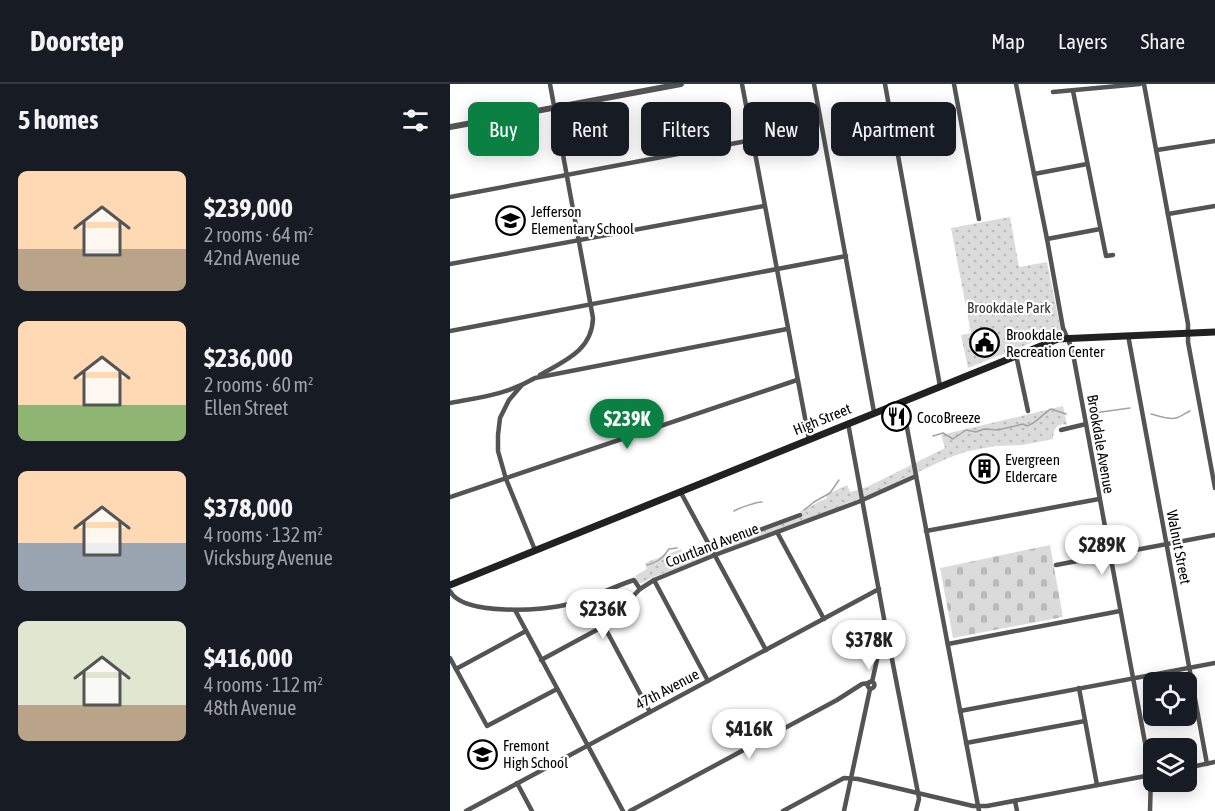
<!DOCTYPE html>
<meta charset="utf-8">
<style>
body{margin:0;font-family:"Asap Condensed",sans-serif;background:#242831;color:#f1f3f6;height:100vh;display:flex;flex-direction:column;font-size:22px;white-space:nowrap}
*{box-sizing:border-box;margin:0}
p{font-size:20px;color:#9ea1a6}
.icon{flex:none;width:33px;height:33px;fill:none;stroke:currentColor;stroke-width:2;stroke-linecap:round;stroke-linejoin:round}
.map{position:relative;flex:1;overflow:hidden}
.drawer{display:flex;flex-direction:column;background:#171b24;width:450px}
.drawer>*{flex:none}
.top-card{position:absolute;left:18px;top:18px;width:570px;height:54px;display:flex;gap:12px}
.controls{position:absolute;left:693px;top:588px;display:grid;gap:12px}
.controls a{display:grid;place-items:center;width:54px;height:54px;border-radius:9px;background:#171b24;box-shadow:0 3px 15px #0003;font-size:30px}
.price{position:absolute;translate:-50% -51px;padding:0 14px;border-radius:21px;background:#fff;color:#222;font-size:20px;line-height:39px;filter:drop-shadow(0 2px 3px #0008)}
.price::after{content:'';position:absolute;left:50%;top:36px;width:18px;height:14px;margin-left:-9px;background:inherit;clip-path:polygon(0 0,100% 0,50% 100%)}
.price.current{background:#0b8043;color:#fff}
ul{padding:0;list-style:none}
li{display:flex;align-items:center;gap:18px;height:150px;padding:0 18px}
li span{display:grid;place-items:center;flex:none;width:168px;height:120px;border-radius:9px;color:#555}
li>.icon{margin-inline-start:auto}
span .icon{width:72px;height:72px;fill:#fffc;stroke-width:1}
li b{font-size:26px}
h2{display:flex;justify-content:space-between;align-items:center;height:72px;padding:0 18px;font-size:26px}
.tag{padding:0 21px;border-radius:9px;background:#171b24;box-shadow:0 3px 15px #0003;font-size:21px;line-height:54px}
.tag.current{background:#0b8043;color:#fff}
header{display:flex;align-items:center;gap:36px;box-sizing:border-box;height:84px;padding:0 30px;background:#171b24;border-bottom:2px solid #363941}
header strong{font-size:28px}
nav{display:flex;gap:33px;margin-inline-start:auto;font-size:21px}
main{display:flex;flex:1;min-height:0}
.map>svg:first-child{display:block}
.cemetery{fill:url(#cemetery-stones)}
.park{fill:url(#park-dots)}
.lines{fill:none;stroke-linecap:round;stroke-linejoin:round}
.stream{stroke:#a2a2a2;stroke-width:1.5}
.minor{stroke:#545454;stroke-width:4.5}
.tertiary{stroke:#545454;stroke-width:6}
.secondary{stroke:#212121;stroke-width:7}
.labels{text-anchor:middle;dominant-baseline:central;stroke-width:4.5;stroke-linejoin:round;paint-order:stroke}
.poi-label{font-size:15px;fill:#000;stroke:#fff;text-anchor:start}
.park-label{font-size:15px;fill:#323232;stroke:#fff}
.street-label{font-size:15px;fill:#000;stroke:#fff}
</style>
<header>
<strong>Doorstep</strong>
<nav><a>Map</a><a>Layers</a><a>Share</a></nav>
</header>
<main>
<section class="drawer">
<h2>5 homes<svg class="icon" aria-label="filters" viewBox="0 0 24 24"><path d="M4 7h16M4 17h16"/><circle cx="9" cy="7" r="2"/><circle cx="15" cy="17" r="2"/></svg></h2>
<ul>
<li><span style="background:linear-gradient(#ffd9b3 65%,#b9a48a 0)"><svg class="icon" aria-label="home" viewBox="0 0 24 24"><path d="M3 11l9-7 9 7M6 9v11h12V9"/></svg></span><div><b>$239,000</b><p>2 rooms · 64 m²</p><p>42nd Avenue</p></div></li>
<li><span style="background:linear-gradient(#ffd9b3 70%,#8fb573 0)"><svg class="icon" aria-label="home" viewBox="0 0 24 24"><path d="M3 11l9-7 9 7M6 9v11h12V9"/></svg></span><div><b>$236,000</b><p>2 rooms · 60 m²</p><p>Ellen Street</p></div></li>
<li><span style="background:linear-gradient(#ffd9b3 60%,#9aa5b1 0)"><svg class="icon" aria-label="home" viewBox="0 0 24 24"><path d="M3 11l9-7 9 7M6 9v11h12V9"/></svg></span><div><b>$378,000</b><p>4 rooms · 132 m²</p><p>Vicksburg Avenue</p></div></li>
<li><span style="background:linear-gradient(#dfe7d0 70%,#b9a48a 0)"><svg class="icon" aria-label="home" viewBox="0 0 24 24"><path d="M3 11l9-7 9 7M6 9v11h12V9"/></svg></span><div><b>$416,000</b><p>4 rooms · 112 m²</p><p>48th Avenue</p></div></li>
</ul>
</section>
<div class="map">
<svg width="765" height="727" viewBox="0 0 765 727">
<defs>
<pattern id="cemetery-stones" width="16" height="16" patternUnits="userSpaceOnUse" patternTransform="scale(1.5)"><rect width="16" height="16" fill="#dbdbdb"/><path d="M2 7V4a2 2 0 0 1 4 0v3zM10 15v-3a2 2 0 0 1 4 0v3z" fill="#bababa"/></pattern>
<pattern id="park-dots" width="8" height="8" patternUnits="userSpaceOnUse" patternTransform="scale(1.5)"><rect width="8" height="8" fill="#dbdbdb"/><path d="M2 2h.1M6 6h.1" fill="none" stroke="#bababa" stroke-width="1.8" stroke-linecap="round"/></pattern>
</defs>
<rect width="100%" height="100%" fill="#fff"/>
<!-- cemetery -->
<path class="cemetery" d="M600,461L613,533L503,554L490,484Z"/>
<!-- park -->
<g class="park">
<path d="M560,133L569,183L597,178L611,247L518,284L511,251L521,249L501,144Z"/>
<path d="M613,322L617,341C615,341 613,340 610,341C605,341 603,351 603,355L573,361L545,362L515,368L498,374L422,410L201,494L192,499H188L185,492L197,485L195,479L231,465L234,472L254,464H268L351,431L350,427L377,414L376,411L397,401L400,408L417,403L495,364L491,351Z"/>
</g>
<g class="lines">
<!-- stream -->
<g class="stream">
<path d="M644,329L680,324"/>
<path d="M701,330C709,332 719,336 726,334C731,333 735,329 740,327"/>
<path d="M483,352L493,349L503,355L516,346L526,348L534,345L548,346L573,340L577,342C587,339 592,330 601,325L616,330"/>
<path d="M354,426L364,418L380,409L389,396"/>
<path d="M284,427C289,424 306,418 312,418"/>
<path d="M197,481C208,478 213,474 219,465L227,464"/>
</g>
<!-- minor -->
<g class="minor">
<path d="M292,0L359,355"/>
<path d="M364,0L424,328"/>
<path d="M435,0L490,302"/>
<path d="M504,0L529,135"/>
<path d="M566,0L597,155L613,244L622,265L624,275L701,691L700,727"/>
<path d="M694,0L738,240V258L765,404"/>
<path d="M623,7L656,172L663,171"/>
<path d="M603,8L690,0"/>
<path d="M707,66L765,57"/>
<path d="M584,90L637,80"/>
<path d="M0,113L302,56"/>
<path d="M718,130L765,122"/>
<path d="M597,155L650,145"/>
<path d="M0,180L314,122"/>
<path d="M0,247L396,172"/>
<path d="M678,251L757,680"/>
<path d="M566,271L578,327"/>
<path d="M90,291C114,277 142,267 143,234L100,0"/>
<path d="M71,302L59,316L50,334L48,351V367L56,395L85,466"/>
<path d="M452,317L529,727"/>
<path d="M0,319C32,313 58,310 85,294L337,245"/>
<path d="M398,339L435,540L438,545L440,565L468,709L469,715L466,727"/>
<path d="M611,346L636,340"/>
<path d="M230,407L316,566"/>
<path d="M0,413L347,296"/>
<path d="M476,447L649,415"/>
<path d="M327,448L374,535"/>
<path d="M261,464L350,431"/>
<path d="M606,481L765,451"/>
<path d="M204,496L258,597"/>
<path d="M0,507C13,532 95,527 119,520C141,515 162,503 184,496L190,505"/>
<path d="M65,526L173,727"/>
<path d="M154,542L200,628"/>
<path d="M498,560L670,527"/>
<path d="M0,574L37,642L107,605"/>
<path d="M91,576L154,542L190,505L204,496L265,471L408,418L466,392"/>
<path d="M6,585L76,547"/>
<circle cx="421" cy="601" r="3.5"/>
<path d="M422,598L435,540"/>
<path d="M629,604L647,701"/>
<path d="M510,627L765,579"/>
<path d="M516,659L635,637"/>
<path d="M736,684L765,678"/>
<path d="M67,699L82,727"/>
<path d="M565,717L567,727"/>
<path d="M16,727L429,505"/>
<path d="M180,727L387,616L412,600L419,599"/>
<path d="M333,727L394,694L408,695L523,722H537L701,691"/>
<path d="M394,727L420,605"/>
</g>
<!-- tertiary -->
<path class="tertiary" d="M0,43L231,0"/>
<!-- secondary -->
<path class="secondary" d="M0,501L608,255L765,248"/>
</g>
<!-- icons -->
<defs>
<symbol id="school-ring" viewBox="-11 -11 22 22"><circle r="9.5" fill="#fff" stroke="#000" stroke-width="1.5"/><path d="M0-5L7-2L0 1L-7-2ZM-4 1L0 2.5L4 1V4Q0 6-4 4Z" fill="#000"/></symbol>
<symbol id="civic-ring" viewBox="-11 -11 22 22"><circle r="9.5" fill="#fff" stroke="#000" stroke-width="1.5"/><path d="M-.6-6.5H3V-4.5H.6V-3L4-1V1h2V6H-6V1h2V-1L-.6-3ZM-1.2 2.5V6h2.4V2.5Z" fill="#000"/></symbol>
<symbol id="restaurant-ring" viewBox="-11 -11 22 22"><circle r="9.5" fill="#fff" stroke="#000" stroke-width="1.5"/><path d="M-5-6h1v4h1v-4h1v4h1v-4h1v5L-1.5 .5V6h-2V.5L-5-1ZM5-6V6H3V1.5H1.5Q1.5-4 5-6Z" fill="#000"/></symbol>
<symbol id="building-ring" viewBox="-11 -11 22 22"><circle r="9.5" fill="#fff" stroke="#000" stroke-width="1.5"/><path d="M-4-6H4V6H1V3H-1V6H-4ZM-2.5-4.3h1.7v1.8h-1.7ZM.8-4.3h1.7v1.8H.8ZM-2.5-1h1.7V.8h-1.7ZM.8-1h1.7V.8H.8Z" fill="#000"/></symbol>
</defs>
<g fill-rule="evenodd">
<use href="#school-ring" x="44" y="120" width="33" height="33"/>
<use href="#civic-ring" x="518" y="242" width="33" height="33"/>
<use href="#restaurant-ring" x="430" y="316" width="33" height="33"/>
<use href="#building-ring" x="518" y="368" width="33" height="33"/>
<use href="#school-ring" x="16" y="654" width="33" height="33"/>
</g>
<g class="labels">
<!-- poi labels -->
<g class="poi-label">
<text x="81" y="127">Jefferson<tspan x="81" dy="17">Elementary School</tspan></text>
<text x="556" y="250">Brookdale<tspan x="556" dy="17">Recreation Center</tspan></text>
<text x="467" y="333">CocoBreeze</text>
<text x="555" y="375">Evergreen<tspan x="555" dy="17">Eldercare</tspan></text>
<text x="53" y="661">Fremont<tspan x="53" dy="17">High School</tspan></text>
</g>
<!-- park labels -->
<g class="park-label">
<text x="559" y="223">Brookdale Park</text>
</g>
<!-- street labels -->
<g class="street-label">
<text transform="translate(372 335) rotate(-22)">High Street</text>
<text transform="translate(651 360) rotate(80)">Brookdale Avenue</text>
<text transform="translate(262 461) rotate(-21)">Courtland Avenue</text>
<text transform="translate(729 463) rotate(79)">Walnut Street</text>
<text transform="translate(217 605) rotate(-28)">47th Avenue</text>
</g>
</g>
</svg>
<div class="controls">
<a><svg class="icon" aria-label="locate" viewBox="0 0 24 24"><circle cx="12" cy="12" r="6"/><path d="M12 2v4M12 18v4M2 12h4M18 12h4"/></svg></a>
<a><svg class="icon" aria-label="layers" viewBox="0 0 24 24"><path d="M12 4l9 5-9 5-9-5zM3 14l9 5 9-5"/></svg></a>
</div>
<b class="price current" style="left:177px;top:366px">$239K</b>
<b class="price" style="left:652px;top:492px">$289K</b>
<b class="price" style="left:153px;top:556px">$236K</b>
<b class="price" style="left:419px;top:587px">$378K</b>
<b class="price" style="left:299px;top:676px">$416K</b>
<div class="top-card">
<a class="tag current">Buy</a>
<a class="tag">Rent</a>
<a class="tag">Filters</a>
<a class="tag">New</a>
<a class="tag">Apartment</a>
</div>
</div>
</main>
